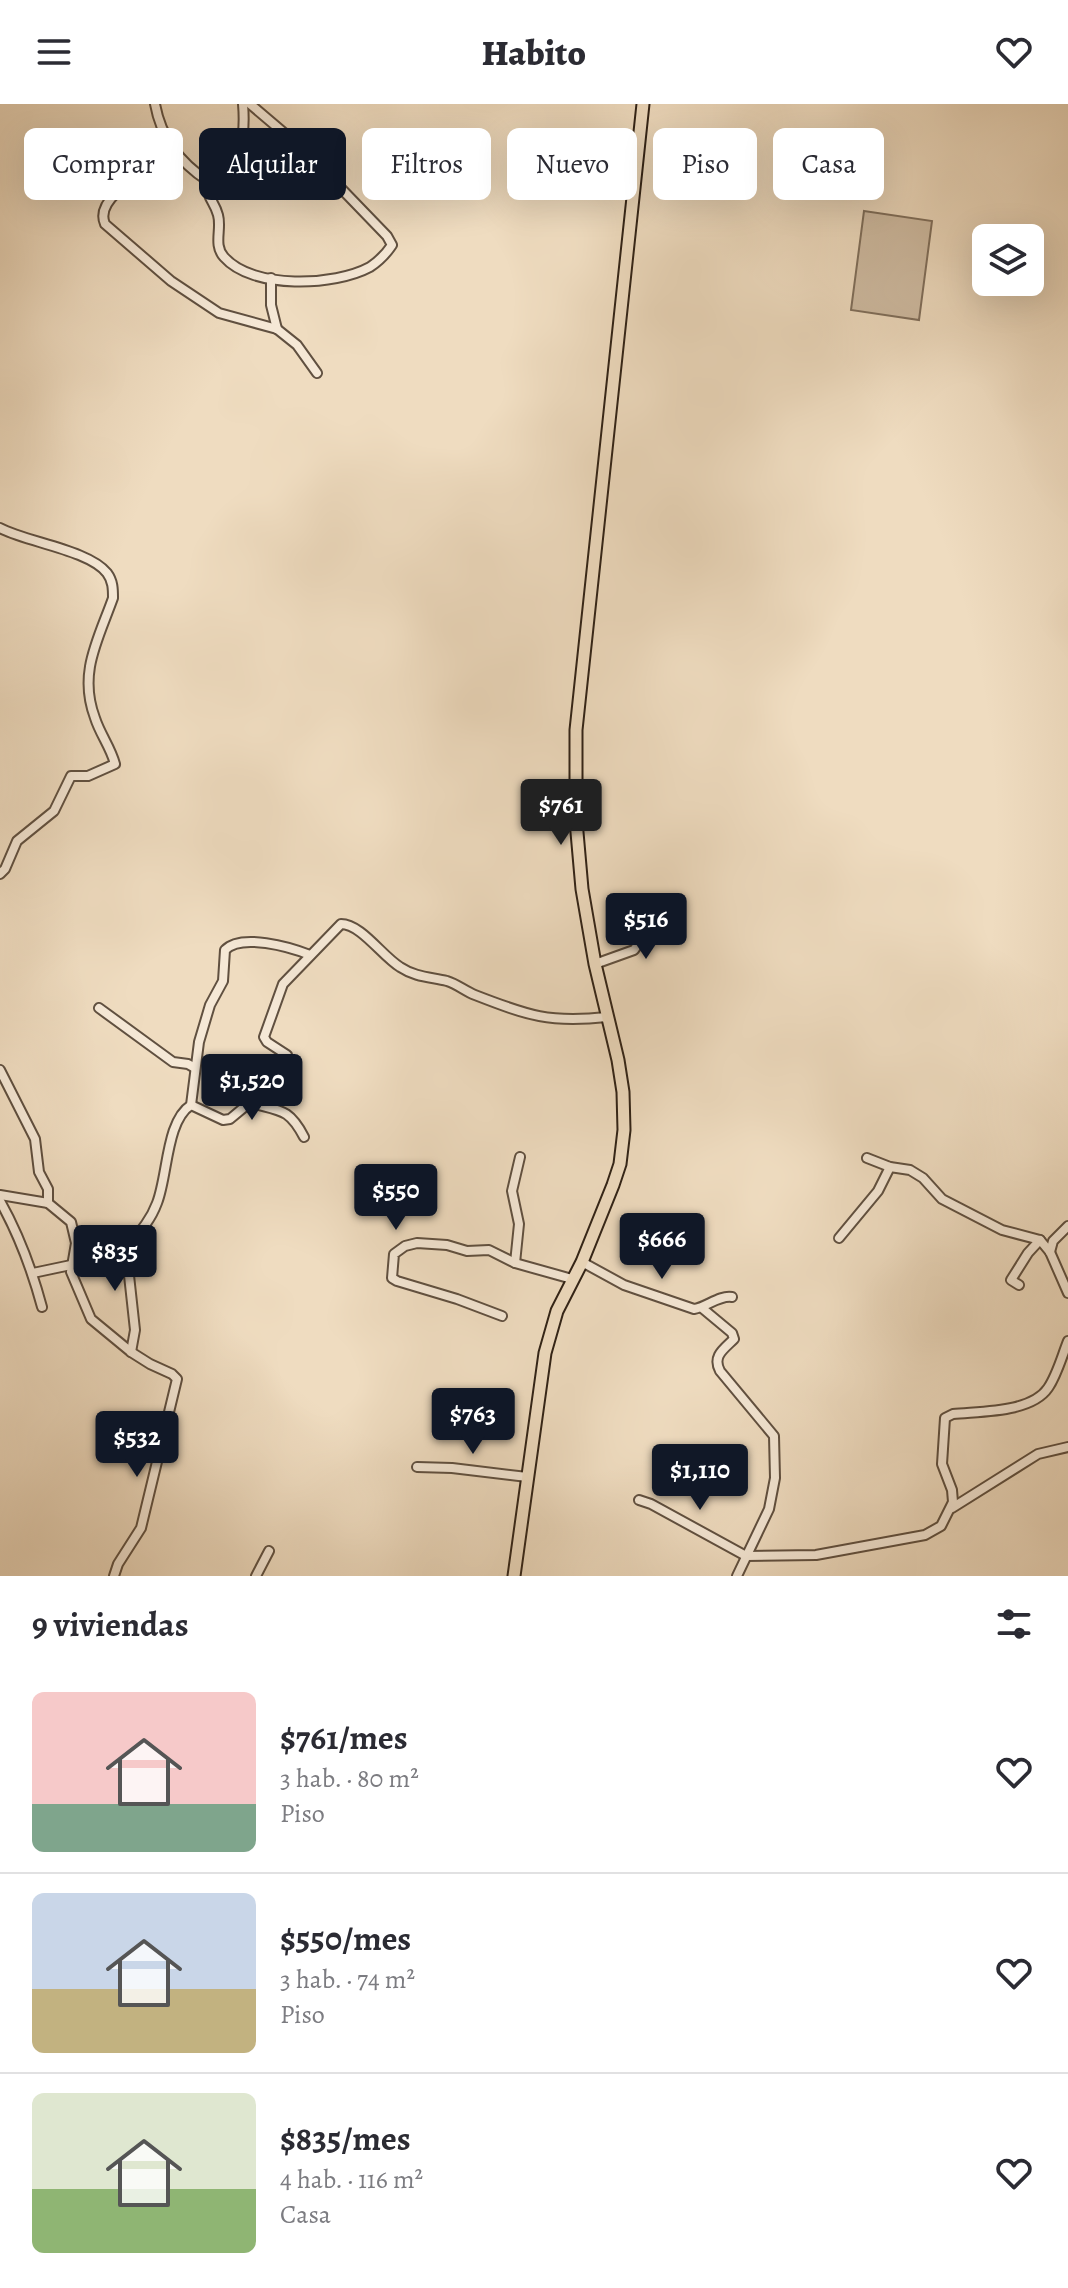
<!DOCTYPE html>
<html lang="es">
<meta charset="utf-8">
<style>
body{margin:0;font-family:Alegreya,serif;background:#f7f7f7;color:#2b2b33;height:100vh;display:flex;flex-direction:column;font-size:30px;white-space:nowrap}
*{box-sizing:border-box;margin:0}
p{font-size:26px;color:#7c7c81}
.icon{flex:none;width:44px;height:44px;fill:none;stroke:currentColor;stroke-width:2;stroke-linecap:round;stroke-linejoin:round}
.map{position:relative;height:1472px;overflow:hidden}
.side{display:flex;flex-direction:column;background:#fff;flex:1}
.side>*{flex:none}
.hud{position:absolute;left:24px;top:24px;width:1020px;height:72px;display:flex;gap:16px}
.buttons{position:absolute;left:972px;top:120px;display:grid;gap:16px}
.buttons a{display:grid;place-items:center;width:72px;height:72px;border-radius:12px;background:#fff;box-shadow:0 8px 32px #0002;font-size:40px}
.price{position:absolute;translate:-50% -68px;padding:0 18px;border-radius:8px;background:#111827;color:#fff;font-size:26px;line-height:52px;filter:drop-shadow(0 2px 4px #0008)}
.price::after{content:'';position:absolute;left:50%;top:48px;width:24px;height:18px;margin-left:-12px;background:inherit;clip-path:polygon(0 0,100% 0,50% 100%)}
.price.on{background:#222;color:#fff}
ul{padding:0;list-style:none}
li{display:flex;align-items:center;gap:24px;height:200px;padding:0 32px}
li+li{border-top:2px solid #e1e1e2}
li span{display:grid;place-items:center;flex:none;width:224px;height:160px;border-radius:12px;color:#555}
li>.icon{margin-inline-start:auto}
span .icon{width:96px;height:96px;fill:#fffc;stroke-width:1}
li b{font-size:34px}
h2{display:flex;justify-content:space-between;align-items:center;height:96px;padding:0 32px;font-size:34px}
.pill{padding:0 28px;border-radius:12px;background:#fff;box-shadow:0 8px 32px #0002;font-size:28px;line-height:72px}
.pill.on{background:#111827;color:#fff}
header{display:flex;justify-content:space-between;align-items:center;height:104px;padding:0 32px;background:#fff;font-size:36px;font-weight:800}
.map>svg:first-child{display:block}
.green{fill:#cfbca3;stroke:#806f5c;stroke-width:2}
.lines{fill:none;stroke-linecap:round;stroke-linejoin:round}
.minor-casing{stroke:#605040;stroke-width:12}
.major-casing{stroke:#302216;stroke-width:15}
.minor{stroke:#f5e8d6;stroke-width:8}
.major{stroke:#efdcc0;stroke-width:11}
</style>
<header><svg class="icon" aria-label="menu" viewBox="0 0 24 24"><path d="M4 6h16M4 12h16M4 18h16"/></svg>Habito<svg class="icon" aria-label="heart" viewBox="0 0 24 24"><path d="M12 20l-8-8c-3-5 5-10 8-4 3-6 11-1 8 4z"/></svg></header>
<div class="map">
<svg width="1068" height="1472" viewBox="0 0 1068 1472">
<rect width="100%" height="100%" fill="#efdcc0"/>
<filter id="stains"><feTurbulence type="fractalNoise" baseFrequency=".0025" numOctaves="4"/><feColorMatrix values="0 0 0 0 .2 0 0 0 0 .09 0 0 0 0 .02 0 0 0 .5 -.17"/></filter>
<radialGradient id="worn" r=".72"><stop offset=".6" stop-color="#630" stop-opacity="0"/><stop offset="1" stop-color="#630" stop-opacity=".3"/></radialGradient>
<!-- green -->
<path class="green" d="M864,107L932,117L919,216L851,206Z"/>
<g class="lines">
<defs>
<g id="minor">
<path d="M155,0C161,33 180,59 208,77C206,95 214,96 218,111C222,125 213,141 224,153C253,186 335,182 370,163C379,157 386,150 392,141L387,132L303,45L250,0"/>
<path d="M176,47C156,64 92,91 105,120L171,177L219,209L277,225L297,241L317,269"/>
<path d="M208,77C241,59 246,36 243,0"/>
<path d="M271,174V201L277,225"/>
<path d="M0,424C26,438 89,446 107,469C113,477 113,485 113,494C98,536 78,569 95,614C100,630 111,644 115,660L88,672H71L54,707L17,737L5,765L0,770"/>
<path d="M595,860L634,846L662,807"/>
<path d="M99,904L173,958L188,960L195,964"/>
<path d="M0,966L35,1035L39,1068L48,1085V1099"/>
<path d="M251,999C280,1007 289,1004 304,1033"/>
<path d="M191,1001L223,1016L230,1015L278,975L287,951L267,938L264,933L283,880L341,820C361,820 382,852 400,863C415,873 430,873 447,877C457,880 465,887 475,891C529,912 549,919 607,913"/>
<path d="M867,1054L890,1063L910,1066L923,1074L942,1095L1002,1126L1040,1136L1050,1148L1068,1189"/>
<path d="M0,1091L48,1099L71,1118L76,1139L71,1168L91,1215L131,1248L150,1260L172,1270L177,1275L141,1424L118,1460L114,1472"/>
<path d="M0,1097C19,1131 32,1166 42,1203"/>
<path d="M839,1134L878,1087L890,1063"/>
<path d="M1050,1148L1053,1137L1068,1122"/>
<path d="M582,1158L624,1181L694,1205C707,1203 719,1191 732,1193"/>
<path d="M515,1159L519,1120L512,1087L520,1053"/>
<path d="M33,1169L71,1161"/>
<path d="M1019,1181L1011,1176L1028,1149L1040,1136"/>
<path d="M702,1204L732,1229L734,1235C724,1245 712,1252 720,1267L774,1332L775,1374L769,1405L737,1472"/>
<path d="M502,1212L457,1195L397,1177L392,1174L394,1150L405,1142L417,1139L447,1141L467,1147L489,1146L515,1159L572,1175"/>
<path d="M131,1248L135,1226L126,1144C138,1130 150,1118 157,1099C168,1071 166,1017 191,1001L199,938L210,901L223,877L225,846C241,829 290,843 310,851"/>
<path d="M417,1363L452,1364L527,1373"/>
<path d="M639,1396L651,1400L746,1452L816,1451L925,1431L941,1422L953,1398L952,1386L942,1360L945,1314L953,1310C980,1307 1031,1309 1048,1284C1057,1271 1062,1252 1068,1237"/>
<path d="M952,1404L1038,1350L1068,1343"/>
<path d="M256,1472L269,1447"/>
</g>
<path id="major" d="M514,1472L545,1249L557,1207L582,1158L613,1081L620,1060L624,1026L623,988L618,956L595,860L582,785L576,717V626L643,0"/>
</defs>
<!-- minor casing -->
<use href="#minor" class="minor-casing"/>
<!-- major casing -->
<use href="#major" class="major-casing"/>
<!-- minor -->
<use href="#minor" class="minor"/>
<!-- major -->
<use href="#major" class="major"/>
</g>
<rect width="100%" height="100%" filter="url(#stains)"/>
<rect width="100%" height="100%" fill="url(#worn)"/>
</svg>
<div class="buttons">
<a><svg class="icon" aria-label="layers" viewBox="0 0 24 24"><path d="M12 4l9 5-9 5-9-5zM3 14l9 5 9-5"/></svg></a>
</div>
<b class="price on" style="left:561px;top:743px">$761</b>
<b class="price" style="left:646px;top:857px">$516</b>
<b class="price" style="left:252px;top:1018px">$1,520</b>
<b class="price" style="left:396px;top:1128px">$550</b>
<b class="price" style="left:662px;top:1177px">$666</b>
<b class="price" style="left:115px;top:1189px">$835</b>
<b class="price" style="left:473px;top:1352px">$763</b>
<b class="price" style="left:137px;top:1375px">$532</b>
<b class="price" style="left:700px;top:1408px">$1,110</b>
<div class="hud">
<a class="pill">Comprar</a>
<a class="pill on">Alquilar</a>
<a class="pill">Filtros</a>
<a class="pill">Nuevo</a>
<a class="pill">Piso</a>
<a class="pill">Casa</a>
</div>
</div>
<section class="side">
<h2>9 viviendas<svg class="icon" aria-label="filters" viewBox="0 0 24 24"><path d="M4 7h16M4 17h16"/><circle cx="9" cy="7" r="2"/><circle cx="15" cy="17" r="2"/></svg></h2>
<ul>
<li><span style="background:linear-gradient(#f6c9c9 70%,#7fa58c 0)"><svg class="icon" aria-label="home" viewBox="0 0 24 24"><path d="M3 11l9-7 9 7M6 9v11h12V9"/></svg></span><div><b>$761/mes</b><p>3 hab. · 80 m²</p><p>Piso</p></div><svg class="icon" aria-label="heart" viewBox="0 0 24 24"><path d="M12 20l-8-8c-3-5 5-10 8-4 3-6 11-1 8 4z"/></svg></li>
<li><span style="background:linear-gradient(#c9d6e8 60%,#c2b280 0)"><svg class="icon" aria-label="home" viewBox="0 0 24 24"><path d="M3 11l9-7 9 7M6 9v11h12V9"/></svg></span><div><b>$550/mes</b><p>3 hab. · 74 m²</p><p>Piso</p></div><svg class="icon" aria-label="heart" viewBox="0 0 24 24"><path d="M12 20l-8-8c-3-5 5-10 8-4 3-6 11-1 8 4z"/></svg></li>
<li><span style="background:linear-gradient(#dfe7d0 60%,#8fb573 0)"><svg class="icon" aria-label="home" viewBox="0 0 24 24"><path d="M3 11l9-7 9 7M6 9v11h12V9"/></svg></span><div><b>$835/mes</b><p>4 hab. · 116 m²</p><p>Casa</p></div><svg class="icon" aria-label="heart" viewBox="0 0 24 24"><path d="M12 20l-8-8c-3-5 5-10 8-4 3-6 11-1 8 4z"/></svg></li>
</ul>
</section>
